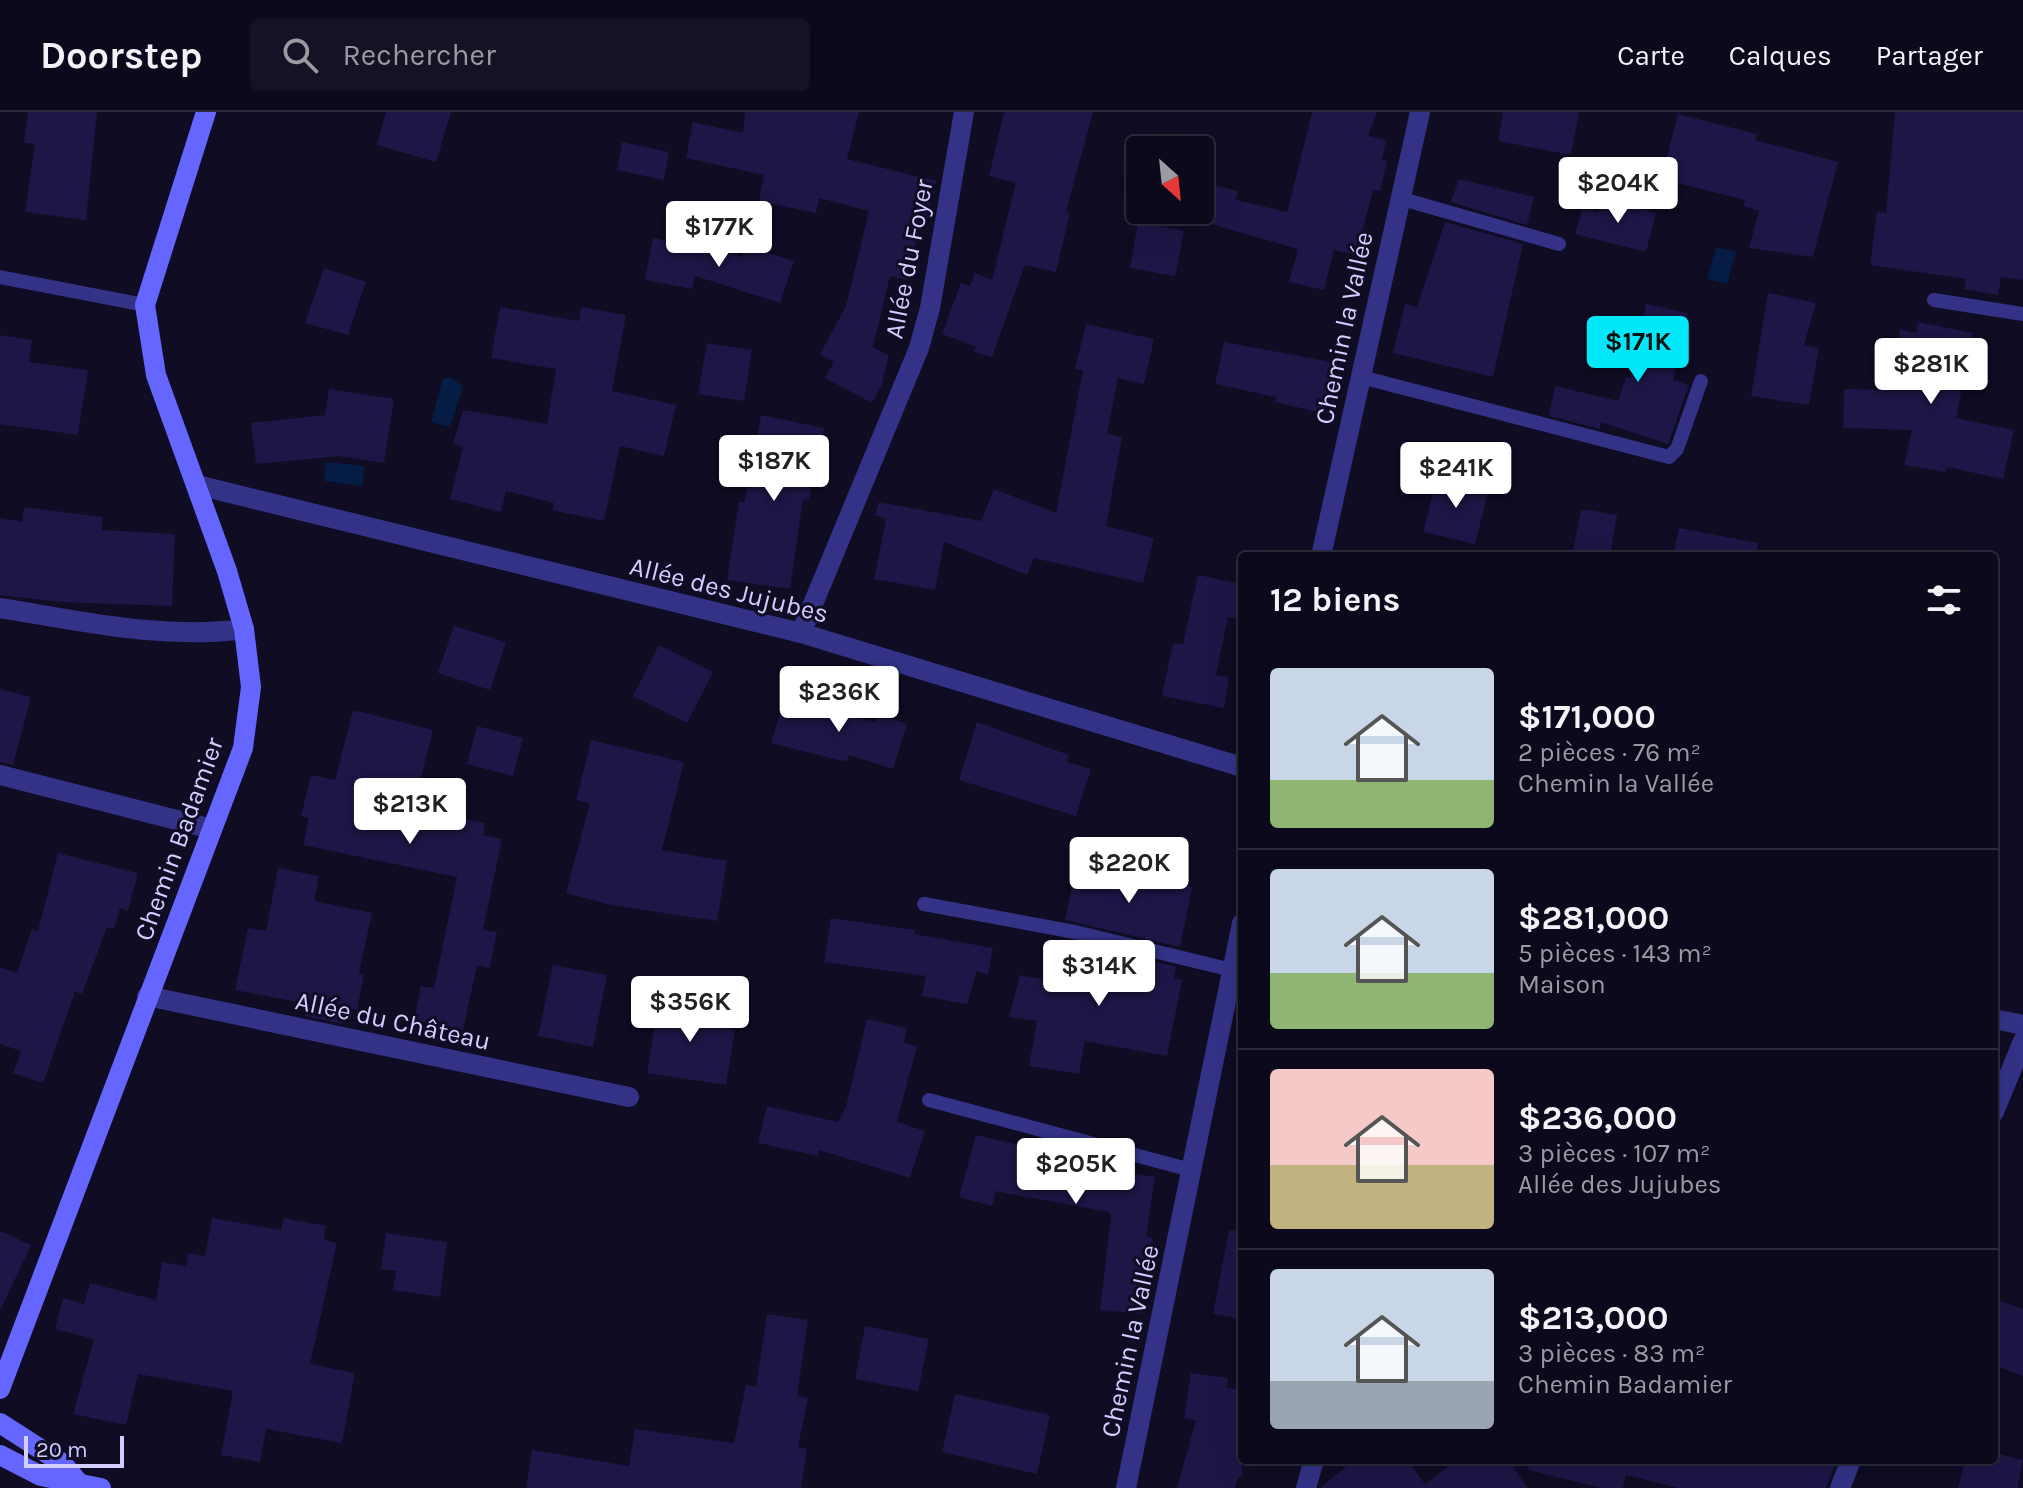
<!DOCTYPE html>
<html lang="fr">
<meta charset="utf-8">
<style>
body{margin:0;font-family:Karla,sans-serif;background:#141224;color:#f1f3f6;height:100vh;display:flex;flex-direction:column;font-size:30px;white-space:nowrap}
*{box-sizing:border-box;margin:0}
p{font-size:26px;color:#9a9aa3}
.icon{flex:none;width:44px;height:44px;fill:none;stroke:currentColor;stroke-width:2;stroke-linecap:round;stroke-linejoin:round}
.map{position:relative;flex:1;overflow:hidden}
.side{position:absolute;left:1238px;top:440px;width:760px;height:912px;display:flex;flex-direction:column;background:#0b091b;border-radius:8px;box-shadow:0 8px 32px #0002,0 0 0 2px #2b2a3a}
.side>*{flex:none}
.needle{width:52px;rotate:153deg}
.buttons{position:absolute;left:1126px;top:24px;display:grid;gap:16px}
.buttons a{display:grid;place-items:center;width:88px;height:88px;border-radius:8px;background:#0b091b;box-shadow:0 8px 32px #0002,0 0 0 2px #2b2a3a;font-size:40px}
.scale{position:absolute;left:24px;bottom:20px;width:100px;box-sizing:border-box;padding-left:8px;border:4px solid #d2ceff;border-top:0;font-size:22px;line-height:28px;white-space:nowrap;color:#d2ceff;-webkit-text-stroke:6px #0f0c24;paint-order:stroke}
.price{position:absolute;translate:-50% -68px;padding:0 18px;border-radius:8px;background:#fff;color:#222;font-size:26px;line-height:52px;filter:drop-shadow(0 2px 4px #0008)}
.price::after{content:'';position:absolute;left:50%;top:48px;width:24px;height:18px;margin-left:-12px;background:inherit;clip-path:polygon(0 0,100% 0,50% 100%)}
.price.on{background:#00e8f9;color:#111}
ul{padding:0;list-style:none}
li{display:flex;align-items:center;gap:24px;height:200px;padding:0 32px}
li+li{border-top:2px solid #2b2a3a}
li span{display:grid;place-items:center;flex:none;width:224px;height:160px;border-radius:8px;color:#555}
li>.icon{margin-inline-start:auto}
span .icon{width:96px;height:96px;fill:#fffc;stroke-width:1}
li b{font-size:34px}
h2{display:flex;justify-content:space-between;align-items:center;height:96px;padding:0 32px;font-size:34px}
header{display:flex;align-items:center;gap:48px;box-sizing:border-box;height:112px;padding:0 40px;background:#0b091b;border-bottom:2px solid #2b2a3a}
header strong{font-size:38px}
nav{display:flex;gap:44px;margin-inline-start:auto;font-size:28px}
.search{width:560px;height:72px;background:#141224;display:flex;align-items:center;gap:20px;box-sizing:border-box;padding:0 28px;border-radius:8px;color:#9a9aa3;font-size:30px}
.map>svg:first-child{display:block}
.water{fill:#051d44}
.building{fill:#1e1646}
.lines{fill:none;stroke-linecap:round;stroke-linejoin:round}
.lane{stroke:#333287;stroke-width:14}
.street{stroke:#333287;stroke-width:20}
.secondary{stroke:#6566ff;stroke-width:20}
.labels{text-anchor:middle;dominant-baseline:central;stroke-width:6;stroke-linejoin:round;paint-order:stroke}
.street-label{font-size:26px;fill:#d2ceff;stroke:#0f0c24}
</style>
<header>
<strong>Doorstep</strong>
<div class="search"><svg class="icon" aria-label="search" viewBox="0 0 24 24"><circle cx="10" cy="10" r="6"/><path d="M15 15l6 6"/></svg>Rechercher</div>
<nav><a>Carte</a><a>Calques</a><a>Partager</a></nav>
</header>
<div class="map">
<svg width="2023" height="1376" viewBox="0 0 2023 1376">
<rect width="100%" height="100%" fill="#0f0c24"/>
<!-- water -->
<g class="water">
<path d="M1716,135L1736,140L1727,172L1707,167Z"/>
<path d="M451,265L463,275L450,315L431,310L443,267Z"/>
<path d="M326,350L364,354L362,374L324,369Z"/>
</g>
<!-- building -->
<g class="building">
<path d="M28,0H97L86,108L25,100L35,32L24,31Z"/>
<path d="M386,0H451L436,50L377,33Z"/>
<path d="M745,0H859L847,47L936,69L925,113L920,112L907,168L890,164L873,235L889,244L882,272L872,291L825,266L834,250L820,242L846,194L869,99L819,86L816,101L759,89L764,63L686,46L693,10L743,21Z"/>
<path d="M1004,0H1093L1066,100L1070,101L1056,160L1025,153L992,245L974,240L976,235L942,222L961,171L970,174L975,161L992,168L1016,71L989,64Z"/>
<path d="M1312,0H1377L1368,24L1386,28L1382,48L1387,49L1380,79L1373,78L1356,143L1334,138L1324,178L1289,170L1298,137L1200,109V70L1238,79L1236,88L1287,100Z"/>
<path d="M1503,0H1579L1571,43L1498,29Z"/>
<path d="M1895,0H2023V168L2001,165L1998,183L1964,177L1966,167L1870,153L1877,100L1886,101Z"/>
<path d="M1678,2L1757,22L1755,28L1838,50L1813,145L1749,136L1759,99L1744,94L1745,88L1661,67Z"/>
<path d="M622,30L669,40L664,68L617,58Z"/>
<path d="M1459,67L1534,85L1527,113L1451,90Z"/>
<path d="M1601,87L1656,101L1646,140L1575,122L1582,97L1598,100Z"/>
<path d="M1138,110L1184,119L1175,164L1130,156Z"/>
<path d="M1445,110L1523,132L1493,265L1393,241L1405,192L1417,195Z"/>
<path d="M653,126L742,144L745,134L794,149L780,191L695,164L692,177L645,168Z"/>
<path d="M324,156L366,170L348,223L305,211Z"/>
<path d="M1768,181L1816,191L1804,233L1819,236L1809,293L1751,284Z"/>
<path d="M1646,192L1688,201L1673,268L1689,273L1668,332L1601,310L1600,317L1549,304L1555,274L1618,289L1626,265L1630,266Z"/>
<path d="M500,195L579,209L581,195L626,203L612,279L676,293L664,344L620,334L604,409L552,398L554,391L506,379L501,400L450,387L463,335L453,332L463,298L547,312L556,257L491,246Z"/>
<path d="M1918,210L1973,221L1956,306L2014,318L2003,367L1947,355L1945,360L1904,353L1912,318L1843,316L1844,277L1888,278L1900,217L1916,221Z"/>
<path d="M1086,212L1154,227L1144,272L1118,266L1107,322L1122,325L1106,414L1154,426L1143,471L1034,446L1027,463L944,430L935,478L874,467L886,407L875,403L879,390L981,409L994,377L1056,401L1083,258L1075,257Z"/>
<path d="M0,223L32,228L29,250L88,258L78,323L0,312Z"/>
<path d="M1224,230L1331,250L1328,265L1340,268L1331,303L1275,290L1276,285L1215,272Z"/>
<path d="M707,231L752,238L744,289L698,282Z"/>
<path d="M329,277L394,287L384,351L339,344L256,352L251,311L325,303Z"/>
<path d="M761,303L824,316L809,388L803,387L790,477L727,468L739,390L744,391Z"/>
<path d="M1437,365L1489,377L1475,432L1423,420Z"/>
<path d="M24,395L102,405V418L175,422L172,494L60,490L0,483V406L22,410Z"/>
<path d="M1581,397L1617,403L1610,444H1572Z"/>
<path d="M1679,416L1758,431L1757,444H1673Z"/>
<path d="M1198,463L1242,472V508L1228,505L1216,563L1229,565L1224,596L1162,584L1173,531L1183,532Z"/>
<path d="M454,514L506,530L490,578L438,561Z"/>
<path d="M659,533L713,560L687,611L633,584Z"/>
<path d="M0,577L31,585L13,653L0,650Z"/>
<path d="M785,587L875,610L878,603L907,612L893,657L849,643L847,650L771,631Z"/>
<path d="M353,598L433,618L413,697L485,711L483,723L502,727L483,818L497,820L490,856L477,853L463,918L414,908L421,874L434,876L457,765L303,733L309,706L301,704L311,663L335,668Z"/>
<path d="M977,610L1069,643L1067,650L1091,657L1076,704L959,668Z"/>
<path d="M477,614L523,626L513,664L467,652Z"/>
<path d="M591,628L684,650L662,738L727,749L717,809L611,793L566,781L590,691L576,688Z"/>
<path d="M58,741L138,761L128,799L120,796L114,817L107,815L82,882L75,880L43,971L13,961L21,939L0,932V855L17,861L32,817L38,819Z"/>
<path d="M1076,754L1192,775L1180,835L1065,808Z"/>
<path d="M278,756L319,764L314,789L372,801L359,861L364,862L357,898L346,896L343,912L305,904L307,892L235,878L248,816L266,819Z"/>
<path d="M831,806L915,818L914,822L993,836L988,863L977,859L967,892L922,884L926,864L824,850Z"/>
<path d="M1079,831L1176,855L1174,866L1182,868L1167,944L1085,929L1079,962L1029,954L1037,909L1009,905L1020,863L1071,872Z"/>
<path d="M553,853L607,863L593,935L538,924Z"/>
<path d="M659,887L711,895L708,914L735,918L726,973L647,961Z"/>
<path d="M867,907L907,916L904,931L917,934L897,1010L925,1019L910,1066L819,1038L818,1044L758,1031L767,994L838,1010L846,995Z"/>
<path d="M976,1023L1066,1044L1065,1047L1112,1055L1111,1058L1155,1065L1146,1125L1153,1126L1143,1202L1100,1198L1111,1104L1108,1100L996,1079L992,1094L959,1085Z"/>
<path d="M212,1106L281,1118L284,1106L326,1114L324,1128L337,1131L310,1252L355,1261L342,1331L266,1317L260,1350L221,1343L233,1279L138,1262L126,1313L73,1302L94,1227L55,1217L63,1186L84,1192L90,1171L156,1188L162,1150L186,1154L188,1141L205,1144Z"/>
<path d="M1229,1118L1242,1119V1207L1213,1202Z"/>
<path d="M0,1119L31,1133L0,1199Z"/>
<path d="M386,1121L447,1130L440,1185L393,1178L396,1159L381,1157Z"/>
<path d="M1994,1187L2023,1197V1264L1994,1253Z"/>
<path d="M767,1202L808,1208L797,1284L808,1286L798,1335L807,1337L801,1376H526L532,1338L629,1354L635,1317L734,1331L746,1273L756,1275Z"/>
<path d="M865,1214L929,1227L918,1279L855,1267Z"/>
<path d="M1191,1261L1228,1266L1227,1276L1242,1278V1365H1238L1235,1376H1177L1196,1308L1184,1306Z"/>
<path d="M955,1282L1050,1303L1037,1362L942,1340Z"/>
<path d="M1994,1341L2023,1348L2017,1376H1958L1965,1348H1994Z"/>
<path d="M1354,1348H1407L1425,1372L1457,1348H1508L1528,1376H1320Z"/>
<path d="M1529,1348H1837L1826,1376H1679L1626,1363L1623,1376H1601L1528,1358Z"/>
</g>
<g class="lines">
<!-- lane -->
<g class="lane">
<path d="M1399,86L1559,132"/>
<path d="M0,165L145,193"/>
<path d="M1934,188L2023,202"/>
<path d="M1361,265L1669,345L1677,337L1701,269"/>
<path d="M924,792L1075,820L1232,858"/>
<path d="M929,988L1191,1058"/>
</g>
<!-- street -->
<g class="street">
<path d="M197,373L801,521L1242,655"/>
<path d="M1321,444L1420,0"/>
<path d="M0,496C82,509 162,528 244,517"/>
<path d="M801,521L919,236L930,196L964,0"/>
<path d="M0,663L212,717"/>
<path d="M147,884L629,985"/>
<path d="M1994,907L2023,913"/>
<path d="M1994,1000L2023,929"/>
<path d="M1126,1376L1242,811"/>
<path d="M1306,1376L1314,1348"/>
<path d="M1840,1376L1851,1348"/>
</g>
<!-- secondary -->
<g class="secondary">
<path d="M0,1277L243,636L251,575L244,517L227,459L156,263L145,193L206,0"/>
<path d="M0,1311L62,1351L78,1370"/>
<path d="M0,1343L41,1364L101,1376"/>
</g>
</g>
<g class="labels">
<!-- street labels -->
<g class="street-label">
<text transform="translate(909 147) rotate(-79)">Allée du Foyer</text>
<text transform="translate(1344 216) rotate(-78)">Chemin la Vallée</text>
<text transform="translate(729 478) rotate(14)">Allée des Jujubes</text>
<text transform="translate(179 727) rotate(-70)">Chemin Badamier</text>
<text transform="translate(393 909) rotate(12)">Allée du Château</text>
<text transform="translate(1130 1229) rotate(-78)">Chemin la Vallée</text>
</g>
</g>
</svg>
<div class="buttons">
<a><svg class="needle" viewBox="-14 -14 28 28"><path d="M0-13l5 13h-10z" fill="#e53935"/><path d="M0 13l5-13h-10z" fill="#9a9aa3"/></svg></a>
</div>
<div class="scale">20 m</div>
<b class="price" style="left:1618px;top:113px">$204K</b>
<b class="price" style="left:719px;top:157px">$177K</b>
<b class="price on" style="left:1638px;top:272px">$171K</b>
<b class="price" style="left:1931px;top:294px">$281K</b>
<b class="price" style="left:774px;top:391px">$187K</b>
<b class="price" style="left:1456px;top:398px">$241K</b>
<b class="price" style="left:839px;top:622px">$236K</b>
<b class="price" style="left:410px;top:734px">$213K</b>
<b class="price" style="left:1129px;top:793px">$220K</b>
<b class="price" style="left:1099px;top:896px">$314K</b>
<b class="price" style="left:690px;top:932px">$356K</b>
<b class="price" style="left:1076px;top:1094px">$205K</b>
<section class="side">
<h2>12 biens<svg class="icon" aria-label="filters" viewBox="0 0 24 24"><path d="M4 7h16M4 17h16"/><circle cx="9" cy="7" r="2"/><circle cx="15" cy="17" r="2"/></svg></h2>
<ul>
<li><span style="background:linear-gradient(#c9d6e8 70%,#8fb573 0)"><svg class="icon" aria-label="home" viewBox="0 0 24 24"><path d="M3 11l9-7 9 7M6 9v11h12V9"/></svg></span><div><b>$171,000</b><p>2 pièces · 76 m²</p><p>Chemin la Vallée</p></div></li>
<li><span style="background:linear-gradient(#c9d6e8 65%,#8fb573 0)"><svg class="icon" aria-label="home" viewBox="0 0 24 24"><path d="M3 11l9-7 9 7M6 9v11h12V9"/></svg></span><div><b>$281,000</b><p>5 pièces · 143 m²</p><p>Maison</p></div></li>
<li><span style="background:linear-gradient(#f6c9c9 60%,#c2b280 0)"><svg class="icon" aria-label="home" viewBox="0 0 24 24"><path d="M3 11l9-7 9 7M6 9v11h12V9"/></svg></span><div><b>$236,000</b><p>3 pièces · 107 m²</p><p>Allée des Jujubes</p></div></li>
<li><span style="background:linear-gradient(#c9d6e8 70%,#9aa5b1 0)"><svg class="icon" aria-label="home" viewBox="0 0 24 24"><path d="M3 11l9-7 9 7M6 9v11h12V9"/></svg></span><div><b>$213,000</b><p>3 pièces · 83 m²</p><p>Chemin Badamier</p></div></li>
</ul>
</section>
</div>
